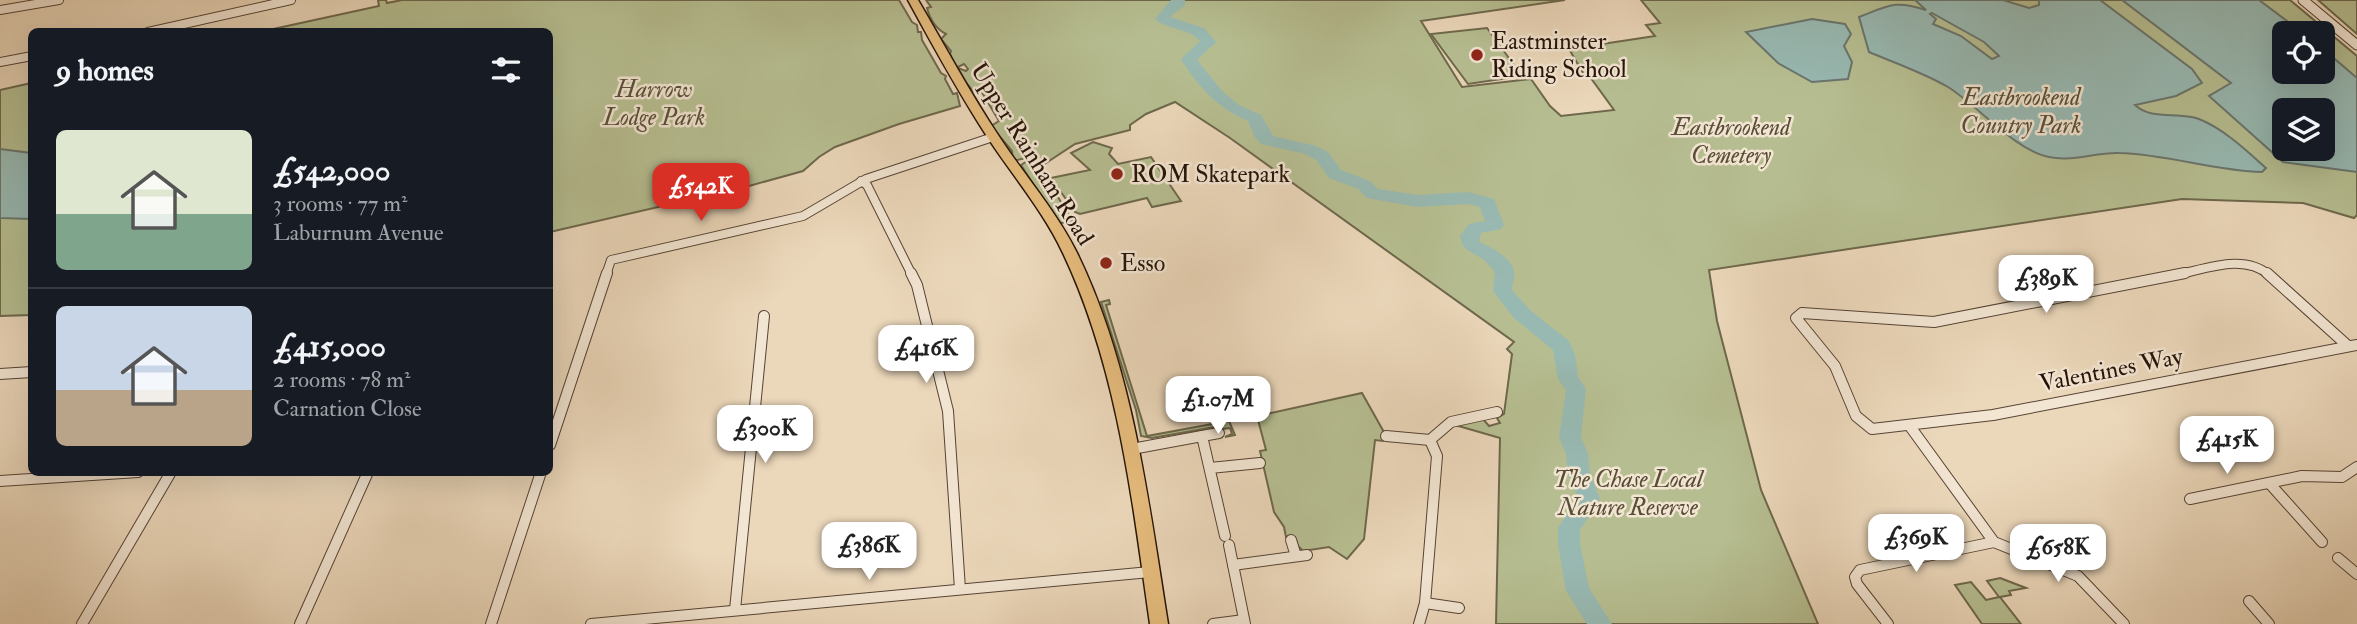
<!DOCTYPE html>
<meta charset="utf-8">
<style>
body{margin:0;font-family:"IM FELL Double Pica",serif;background:#242831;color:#f1f3f6;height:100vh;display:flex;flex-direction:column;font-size:26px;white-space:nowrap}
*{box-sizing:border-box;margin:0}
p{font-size:23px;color:#9ea1a6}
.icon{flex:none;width:38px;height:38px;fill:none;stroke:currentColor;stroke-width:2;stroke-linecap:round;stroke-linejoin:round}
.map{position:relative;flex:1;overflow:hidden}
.sheet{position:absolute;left:28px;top:28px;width:525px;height:448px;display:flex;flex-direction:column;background:#171b24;border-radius:10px;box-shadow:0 7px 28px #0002}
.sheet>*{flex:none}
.fabs{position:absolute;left:2272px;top:21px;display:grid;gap:14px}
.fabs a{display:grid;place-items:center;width:63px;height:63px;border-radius:10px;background:#171b24;box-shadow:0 7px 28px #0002;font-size:35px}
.price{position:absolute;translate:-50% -60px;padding:0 16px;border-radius:14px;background:#fff;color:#222;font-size:23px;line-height:46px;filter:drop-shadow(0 2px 4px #0008)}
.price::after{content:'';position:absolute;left:50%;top:42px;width:21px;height:16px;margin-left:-10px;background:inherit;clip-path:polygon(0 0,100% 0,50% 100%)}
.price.selected{background:#d93025;color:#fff}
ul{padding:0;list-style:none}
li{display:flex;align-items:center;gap:21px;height:175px;padding:0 28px}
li+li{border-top:2px solid #363941}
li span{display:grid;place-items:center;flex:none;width:196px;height:140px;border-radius:10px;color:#555}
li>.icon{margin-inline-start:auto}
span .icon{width:84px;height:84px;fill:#fffc;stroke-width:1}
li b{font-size:30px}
h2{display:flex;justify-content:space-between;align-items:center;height:84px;padding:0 28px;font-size:30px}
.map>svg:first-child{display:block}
.green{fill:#b6be91;stroke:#6e684c;stroke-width:2;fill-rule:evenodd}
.water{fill:#98b9b2;stroke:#6a766e;stroke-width:2;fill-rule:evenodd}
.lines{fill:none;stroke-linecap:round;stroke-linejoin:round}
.river{fill:#98b9b2;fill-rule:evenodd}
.minor-far1-casing{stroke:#564334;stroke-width:10}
.minor-casing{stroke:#564334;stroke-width:12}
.tertiary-casing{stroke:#564334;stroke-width:11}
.primary-casing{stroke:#251207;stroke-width:3}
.minor-far1{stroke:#f2e5d2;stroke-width:8}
.minor{stroke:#f2e5d2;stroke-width:10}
.tertiary{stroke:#f2e5d2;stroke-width:9}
.primary{fill:#e6bc7d;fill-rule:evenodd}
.poi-dot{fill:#8f2418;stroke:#f2e5d2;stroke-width:2.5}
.labels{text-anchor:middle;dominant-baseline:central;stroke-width:5;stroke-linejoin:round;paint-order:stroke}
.poi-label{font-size:24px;fill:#251207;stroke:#f2e5d2;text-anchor:start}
.park-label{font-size:24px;font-style:italic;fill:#584e37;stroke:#f2e5d2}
.street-label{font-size:24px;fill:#251207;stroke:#f2e5d2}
</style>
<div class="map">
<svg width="2357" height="624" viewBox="0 0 2357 624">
<rect width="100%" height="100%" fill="#ebd7ba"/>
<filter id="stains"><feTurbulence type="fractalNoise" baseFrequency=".00286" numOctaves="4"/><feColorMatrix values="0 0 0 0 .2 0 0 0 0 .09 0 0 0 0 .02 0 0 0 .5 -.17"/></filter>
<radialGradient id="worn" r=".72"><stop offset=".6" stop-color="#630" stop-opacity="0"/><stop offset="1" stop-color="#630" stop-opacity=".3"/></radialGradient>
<!-- green -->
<g class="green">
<path d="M378,0H386L387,3L402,0H899L912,22L917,25L918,32H921L922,40L941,73L946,76L945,79L953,94L957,93L960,106L899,124L835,147L819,157L803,171L749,186L550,232V32L264,31L379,6Z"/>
<path d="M926,0H1565L1421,21L1462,87L1531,79L1550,106L1561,116L1614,110L1590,77L1586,78L1569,49L1655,36L1646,25L1660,23L1641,0H2290L2357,56V215L2354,218L2303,203L2182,199L1709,270L1717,321L1761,490L1818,624H1496L1500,438L1455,425L1483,419L1489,426L1500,423L1497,418L1504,414L1512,354L1507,349L1514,342L1230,138L1175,102L1146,114L1130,125V130L1075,144L1040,167L1073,222L1058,223L1021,165L1035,156L1013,161L1012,151L991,126L999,121L980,89L973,91L960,76L958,68L966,71L968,69L964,64L956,68L950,54L951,51L941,39L946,34C936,29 930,19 927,8L931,7ZM2284,33H2322V72H2284ZM2284,110H2322V149H2284Z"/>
<path d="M2318,0H2357V34Z"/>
<path d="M1487,28L1522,76L1468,84L1431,34Z"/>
<path d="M31,83V315L0,316V90Z"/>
<path d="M1093,142L1112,148L1109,154L1118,164L1151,157L1181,201L1152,207L1147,198L1080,214L1075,212L1051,178L1090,170L1071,153Z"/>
<path d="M1109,300L1110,304L1106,305L1147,436L1229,421L1235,435L1225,437L1232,434L1230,428L1222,429L1221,426L1152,438L1141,436L1136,410L1101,302Z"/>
<path d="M1362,393L1385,434L1383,441L1375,440L1364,539L1347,559L1329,547L1303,551L1298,546L1295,537H1286L1284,527L1274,512L1260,451L1266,450L1257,416Z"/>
<path d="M2000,578L2026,588L2009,591L2011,595L2000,597L2021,624H1982L1955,585L1971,582L1986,600L1999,597L1987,581Z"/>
</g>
<!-- water -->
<g class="water">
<path d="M1915,0H2003L2029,8L2039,5V0H2100L2192,69L2202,83L2176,96L2135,105C2152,121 2178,111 2199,119C2224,129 2246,150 2266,168L2262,172C2214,171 2167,154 2119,153C2096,152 2073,162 2049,157C2016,151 1977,105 1948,87C1924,73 1895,63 1869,52L1859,17C1890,5 1895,0 1926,10ZM1932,13L1984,42L1999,56L1992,59L1961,36L1933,24L1936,19L1930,14Z"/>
<path d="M2122,0H2259L2303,33H2284V72H2322V48L2357,78V172L2283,162L2209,96L2231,83ZM2284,110H2322L2325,122L2322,149H2284Z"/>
<path d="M1812,19L1845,24L1851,34L1844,46L1852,62L1848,79L1812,82L1778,63L1746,32Z"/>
<path d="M0,149L31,153V219L0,218Z"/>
</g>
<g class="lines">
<!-- river -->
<path class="river" d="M1171,0H1185V5L1170,17L1204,28L1216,42L1197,60L1222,91L1239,105L1261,115L1273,136L1316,146L1328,152L1341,170L1370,181L1378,189L1417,195L1468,192L1494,199L1504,225L1501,229L1481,233L1479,242C1491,247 1512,258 1514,272C1515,277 1512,285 1512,290L1531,311L1569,341L1575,354L1578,377L1586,389L1581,437L1588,454L1590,474L1600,499L1580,530V544L1589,588L1612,624H1587L1566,591L1558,544V528L1578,498L1568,474L1566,454L1559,437L1566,390L1558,379L1553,350L1514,318L1493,291L1495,272C1490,267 1485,259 1478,256C1467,249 1463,250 1460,236L1469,224L1485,221L1480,207L1468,204L1417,207L1367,198L1358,189L1329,178L1316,160L1305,154L1261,144L1254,136L1248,121C1217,108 1199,87 1181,59L1200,41C1189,28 1167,30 1155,19Z"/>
<defs>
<g id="minor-far1">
<path d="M0,10L59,0"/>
<path d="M148,32L291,0"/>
<path d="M0,62L32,56"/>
<path d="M861,181L867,185L912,275"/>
<path d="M606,275L611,260L803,216L866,179L993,137"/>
<path d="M2176,275C2206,269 2244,253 2269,275"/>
</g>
<g id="minor">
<path d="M911,273L917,285L948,411L960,589"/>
<path d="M2185,273L1934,322L1802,313L1796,318L1835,366L1856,416L1872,429L1993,415L2357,345"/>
<path d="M2267,273L2348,346"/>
<path d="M0,374L32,372"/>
<path d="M1909,425L1994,542L2078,576L2124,624"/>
<path d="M1202,436L1219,433"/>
<path d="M1386,436L1430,440"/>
<path d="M550,445L607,273"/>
<path d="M1132,449L1202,436L1225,536"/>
<path d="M1210,468L1260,463"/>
<path d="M0,481L138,472"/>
<path d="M2270,484L2322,542"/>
<path d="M2190,499L2302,476L2342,477L2357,467"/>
<path d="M1291,540L1296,556"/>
<path d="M1229,545L1245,624"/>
<path d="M2338,558L2357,574"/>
<path d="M1233,565L1307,555"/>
<path d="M2249,601L2269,624"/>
<path d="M1425,603L1459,608"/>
<path d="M735,610L764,316"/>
<path d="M82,624L171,472"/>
<path d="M300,624L368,472"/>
<path d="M491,624L541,472"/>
<path d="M591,624L1150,572"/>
<path d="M1213,624L1244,620"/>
<path d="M1419,624L1425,603L1437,456L1430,440L1451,422L1497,412"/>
<path d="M1888,624L1857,584L1855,577L1860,570L1994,542"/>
</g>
<path id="tertiary" d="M2303,0L2357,45"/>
<path id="primary" d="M908,0H918C945,46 970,93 1000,138C1025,176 1056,211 1077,253C1133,368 1148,499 1168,624H1150C1132,499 1118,369 1063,253C1044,212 1013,176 988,138C959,93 933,46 908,0Z"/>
</defs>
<!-- minor-far1 casing -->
<use href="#minor-far1" class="minor-far1-casing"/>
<!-- minor casing -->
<use href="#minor" class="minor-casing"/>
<!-- tertiary casing -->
<use href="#tertiary" class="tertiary-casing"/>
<!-- primary casing -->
<use href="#primary" class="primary-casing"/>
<!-- minor-far1 -->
<use href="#minor-far1" class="minor-far1"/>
<!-- minor -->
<use href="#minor" class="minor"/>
<!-- tertiary -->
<use href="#tertiary" class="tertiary"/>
<!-- primary -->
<use href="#primary" class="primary"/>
</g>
<!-- markers -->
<g class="poi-dot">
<circle cx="1477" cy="55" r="7"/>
<circle cx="1117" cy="174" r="7"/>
<circle cx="1106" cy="263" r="7"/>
</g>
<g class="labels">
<!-- poi labels -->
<g class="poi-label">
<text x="1491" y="41">Eastminster<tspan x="1491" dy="28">Riding School</tspan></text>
<text x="1131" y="174">ROM Skatepark</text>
<text x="1120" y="263">Esso</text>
</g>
<!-- park labels -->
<g class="park-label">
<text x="654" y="89">Harrow<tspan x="654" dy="28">Lodge Park</tspan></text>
<text x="2021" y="97">Eastbrookend<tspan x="2021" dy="28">Country Park</tspan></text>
<text x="1731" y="127">Eastbrookend<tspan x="1731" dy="28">Cemetery</tspan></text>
<text x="1628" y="479">The Chase Local<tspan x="1628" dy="28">Nature Reserve</tspan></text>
</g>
<!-- street labels -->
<g class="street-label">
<text transform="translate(1032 154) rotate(58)">Upper Rainham Road</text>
<text transform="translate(2111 370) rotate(-11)">Valentines Way</text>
</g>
</g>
<rect width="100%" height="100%" filter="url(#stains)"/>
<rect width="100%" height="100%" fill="url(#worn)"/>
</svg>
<div class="fabs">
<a><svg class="icon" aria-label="locate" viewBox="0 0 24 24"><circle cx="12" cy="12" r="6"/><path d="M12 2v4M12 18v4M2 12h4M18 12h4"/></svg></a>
<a><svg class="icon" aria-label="layers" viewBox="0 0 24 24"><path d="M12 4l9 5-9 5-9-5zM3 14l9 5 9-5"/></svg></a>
</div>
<b class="price selected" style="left:701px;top:223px">£542K</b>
<b class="price" style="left:2046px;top:315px">£389K</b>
<b class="price" style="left:926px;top:385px">£416K</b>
<b class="price" style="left:1218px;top:436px">£1.07M</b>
<b class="price" style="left:765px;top:465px">£300K</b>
<b class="price" style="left:2227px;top:476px">£415K</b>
<b class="price" style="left:1916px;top:574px">£369K</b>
<b class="price" style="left:869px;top:582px">£386K</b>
<b class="price" style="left:2058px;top:584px">£658K</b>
<section class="sheet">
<h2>9 homes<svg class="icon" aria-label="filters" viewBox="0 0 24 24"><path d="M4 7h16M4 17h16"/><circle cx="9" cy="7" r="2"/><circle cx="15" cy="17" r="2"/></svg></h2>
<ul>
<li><span style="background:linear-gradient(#dfe7d0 60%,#7fa58c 0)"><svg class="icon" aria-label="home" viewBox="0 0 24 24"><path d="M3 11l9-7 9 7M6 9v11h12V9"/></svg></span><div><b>£542,000</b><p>3 rooms · 77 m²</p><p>Laburnum Avenue</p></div></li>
<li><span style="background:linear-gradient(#c9d6e8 60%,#b9a48a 0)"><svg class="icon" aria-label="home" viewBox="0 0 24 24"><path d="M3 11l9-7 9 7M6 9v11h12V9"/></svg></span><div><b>£415,000</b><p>2 rooms · 78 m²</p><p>Carnation Close</p></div></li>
</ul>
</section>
</div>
